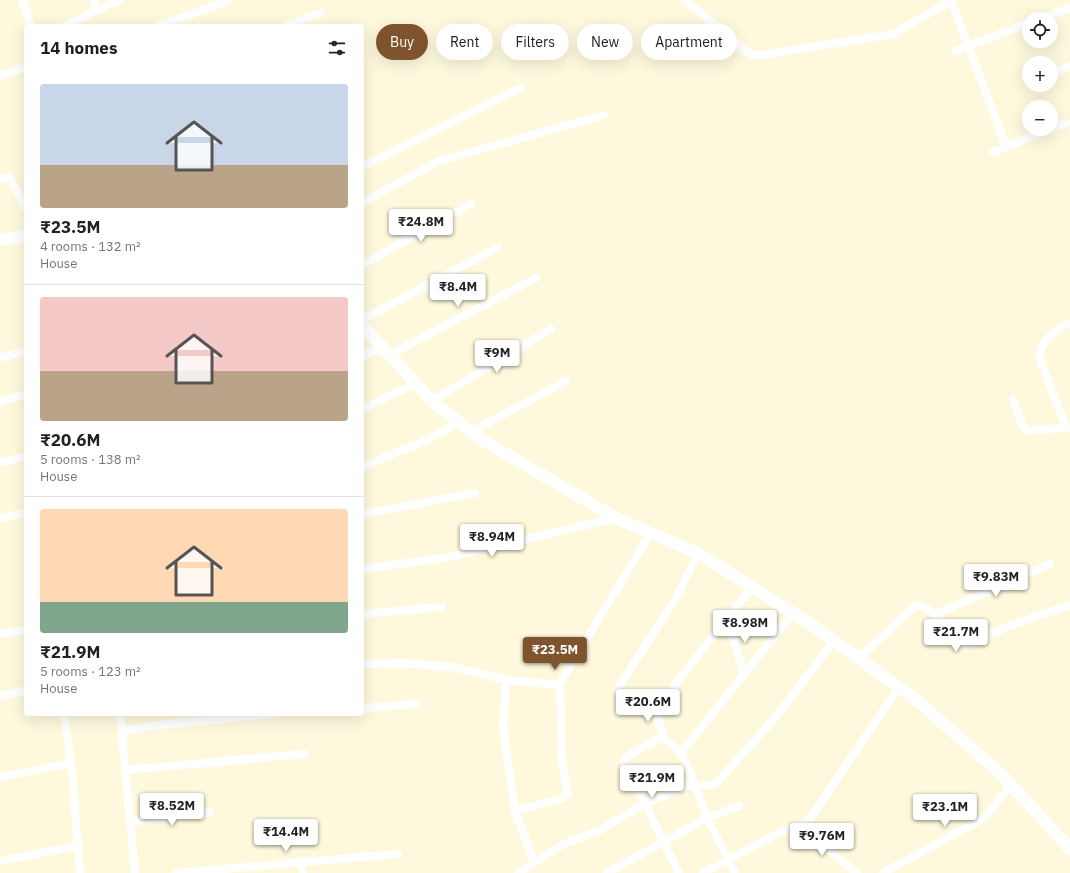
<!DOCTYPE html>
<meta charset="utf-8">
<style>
body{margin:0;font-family:"IBM Plex Sans",sans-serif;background:#f2f2f2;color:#202124;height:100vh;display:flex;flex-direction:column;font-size:15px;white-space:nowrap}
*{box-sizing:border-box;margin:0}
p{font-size:13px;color:#757577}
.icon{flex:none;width:22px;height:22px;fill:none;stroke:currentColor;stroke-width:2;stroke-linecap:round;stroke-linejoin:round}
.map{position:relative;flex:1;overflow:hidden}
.panel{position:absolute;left:24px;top:24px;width:340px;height:692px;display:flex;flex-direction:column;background:#fff;border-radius:4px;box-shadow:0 4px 16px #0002}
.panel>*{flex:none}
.guide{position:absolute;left:376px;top:24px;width:380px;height:36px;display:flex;gap:8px}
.buttons{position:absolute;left:1022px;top:12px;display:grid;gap:8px}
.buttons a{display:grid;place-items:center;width:36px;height:36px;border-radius:50%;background:#fff;box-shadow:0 4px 16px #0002;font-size:20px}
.price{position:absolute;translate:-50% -34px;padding:0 9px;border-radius:4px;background:#fff;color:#222;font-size:13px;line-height:26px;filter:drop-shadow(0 1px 2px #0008)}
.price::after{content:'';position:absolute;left:50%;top:24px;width:12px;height:9px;margin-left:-6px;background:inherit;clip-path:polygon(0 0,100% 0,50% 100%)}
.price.selected{background:#7e532d;color:#fff}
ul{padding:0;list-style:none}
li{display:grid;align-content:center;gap:8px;height:212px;padding:0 16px}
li+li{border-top:1px solid #e0e0e0}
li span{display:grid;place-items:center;height:124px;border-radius:4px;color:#555}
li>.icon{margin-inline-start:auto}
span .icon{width:72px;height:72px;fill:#fffc;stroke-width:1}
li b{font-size:17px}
h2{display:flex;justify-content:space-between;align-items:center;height:48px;padding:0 16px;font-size:17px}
.tag{padding:0 14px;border-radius:18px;background:#fff;box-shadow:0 4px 16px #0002;font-size:14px;line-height:36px}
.tag.selected{background:#7e532d;color:#fff}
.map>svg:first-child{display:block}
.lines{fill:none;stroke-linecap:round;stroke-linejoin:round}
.street{stroke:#fff;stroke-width:8}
.secondary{stroke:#fff;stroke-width:12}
</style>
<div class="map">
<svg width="1070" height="873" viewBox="0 0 1070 873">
<rect width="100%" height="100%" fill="#fef9dd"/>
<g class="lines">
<!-- street -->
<g class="street">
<path d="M22,0L31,26"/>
<path d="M93,0L98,10"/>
<path d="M685,0L746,51L753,55H762L893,34L952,0"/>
<path d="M951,0L1006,146"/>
<path d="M1040,19L1070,8"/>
<path d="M64,26L119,0"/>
<path d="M157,26L193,14L229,0"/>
<path d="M286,26L320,13"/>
<path d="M955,51L1029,23"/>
<path d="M1056,71L1070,66"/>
<path d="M0,76L26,67"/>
<path d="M1051,129L1066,123"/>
<path d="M993,152L1051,129"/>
<path d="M362,167L520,88"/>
<path d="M0,179L7,177L11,179L26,209"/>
<path d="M362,203L439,161L604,115"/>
<path d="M362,265L471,204"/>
<path d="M362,320L498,247"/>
<path d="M389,355L536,278"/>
<path d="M362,357L382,346"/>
<path d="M0,358L26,351"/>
<path d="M1013,399L1023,427L1028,431L1070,427"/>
<path d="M432,401L551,329"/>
<path d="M0,402L26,394"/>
<path d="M362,409L415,384"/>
<path d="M1066,428L1040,359C1040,354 1040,349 1042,346C1047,338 1061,324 1070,324"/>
<path d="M471,432L566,381"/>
<path d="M0,463L26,456"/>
<path d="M362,468L378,460L418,444L459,423"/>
<path d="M362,514L475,493"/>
<path d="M0,518L26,513"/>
<path d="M362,569L445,558L616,518"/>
<path d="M362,614L442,607"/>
<path d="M934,615L1050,564"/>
<path d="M727,619L744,674"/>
<path d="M0,634L26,630"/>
<path d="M859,658L916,605C931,604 951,633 960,644C970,647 978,640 986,636C1013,623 1042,615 1070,605"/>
<path d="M362,664L402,663L453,667L506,680L560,685"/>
<path d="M506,680L503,728L515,811L534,862"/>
<path d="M617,690L676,598L698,553"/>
<path d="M0,696L26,690"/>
<path d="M362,708L417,704"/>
<path d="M64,714L72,769L80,873"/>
<path d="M120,714L135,873"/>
<path d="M123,731L159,725L273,714"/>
<path d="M663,737L627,756L624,762L679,873"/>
<path d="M681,753L793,613"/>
<path d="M126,770L305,754"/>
<path d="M0,777L71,763"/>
<path d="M515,811L563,798L568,794L562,762L560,683L650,534"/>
<path d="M131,822L210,812"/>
<path d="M800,826L857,873"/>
<path d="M0,861L77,846"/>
<path d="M302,861L303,873"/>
<path d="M176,873L398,854"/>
<path d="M518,873L562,845L602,829L644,804L686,786L712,785L718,781L775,718L834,641"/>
<path d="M607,873L707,818L739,806"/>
<path d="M703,873L781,832L807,823L899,687"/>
<path d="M735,873L707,818L695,784L681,753L663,737L657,715L673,687L752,587"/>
<path d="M883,873L984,818L1011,785"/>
</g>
<!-- secondary -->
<g class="secondary">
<path d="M0,240L26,236"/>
<path d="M362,325L432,401L479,438L616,518L698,553L812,625L913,697L1002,775L1070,849"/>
</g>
</g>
</svg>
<div class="buttons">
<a><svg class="icon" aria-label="locate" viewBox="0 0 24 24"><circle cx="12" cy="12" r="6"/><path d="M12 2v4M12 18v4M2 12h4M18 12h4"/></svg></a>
<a>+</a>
<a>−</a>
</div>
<b class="price" style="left:421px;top:243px">₹24.8M</b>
<b class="price" style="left:458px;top:308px">₹8.4M</b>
<b class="price" style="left:497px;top:374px">₹9M</b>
<b class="price" style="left:492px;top:558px">₹8.94M</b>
<b class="price" style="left:996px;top:598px">₹9.83M</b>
<b class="price" style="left:745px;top:644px">₹8.98M</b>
<b class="price" style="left:956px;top:653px">₹21.7M</b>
<b class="price selected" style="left:555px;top:671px">₹23.5M</b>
<b class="price" style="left:648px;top:723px">₹20.6M</b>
<b class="price" style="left:652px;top:799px">₹21.9M</b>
<b class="price" style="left:172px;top:827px">₹8.52M</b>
<b class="price" style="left:945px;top:828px">₹23.1M</b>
<b class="price" style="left:286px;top:853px">₹14.4M</b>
<b class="price" style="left:822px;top:857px">₹9.76M</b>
<div class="guide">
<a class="tag selected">Buy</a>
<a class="tag">Rent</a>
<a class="tag">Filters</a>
<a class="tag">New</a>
<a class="tag">Apartment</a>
</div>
<section class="panel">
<h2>14 homes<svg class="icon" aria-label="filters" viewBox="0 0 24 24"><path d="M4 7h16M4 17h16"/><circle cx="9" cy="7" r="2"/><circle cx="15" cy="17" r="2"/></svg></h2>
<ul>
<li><span style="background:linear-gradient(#c9d6e8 65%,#b9a48a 0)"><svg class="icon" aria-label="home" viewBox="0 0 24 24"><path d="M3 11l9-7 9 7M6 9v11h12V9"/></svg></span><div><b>₹23.5M</b><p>4 rooms · 132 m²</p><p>House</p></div></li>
<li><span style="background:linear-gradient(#f6c9c9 60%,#b9a48a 0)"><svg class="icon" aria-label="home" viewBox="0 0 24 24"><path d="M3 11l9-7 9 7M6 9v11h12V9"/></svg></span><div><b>₹20.6M</b><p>5 rooms · 138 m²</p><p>House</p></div></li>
<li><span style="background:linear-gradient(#ffd9b3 75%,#7fa58c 0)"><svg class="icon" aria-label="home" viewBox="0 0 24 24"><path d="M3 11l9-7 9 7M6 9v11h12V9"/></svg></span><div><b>₹21.9M</b><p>5 rooms · 123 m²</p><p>House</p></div></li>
</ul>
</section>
</div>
